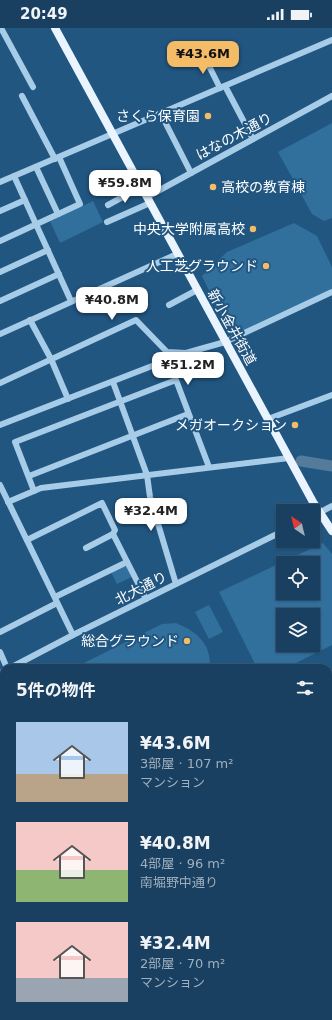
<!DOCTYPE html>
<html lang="ja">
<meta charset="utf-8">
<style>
body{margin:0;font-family:"DejaVu Sans","Noto Sans JP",sans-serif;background:#264b6a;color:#f1f3f6;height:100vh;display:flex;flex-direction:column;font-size:15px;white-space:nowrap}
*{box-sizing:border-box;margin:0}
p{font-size:13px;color:#9fafbd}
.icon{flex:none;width:22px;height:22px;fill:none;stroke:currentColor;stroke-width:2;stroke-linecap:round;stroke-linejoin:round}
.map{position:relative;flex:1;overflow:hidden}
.details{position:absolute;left:0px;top:636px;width:332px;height:356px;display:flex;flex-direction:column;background:#194061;border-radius:12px 12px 0 0;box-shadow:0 1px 3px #0004,0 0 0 1px #375976}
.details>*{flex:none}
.needle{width:26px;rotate:325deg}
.fabs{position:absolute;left:276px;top:476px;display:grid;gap:8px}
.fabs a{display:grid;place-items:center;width:44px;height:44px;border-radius:0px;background:#194061;box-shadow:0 1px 3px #0004,0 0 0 1px #375976;font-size:20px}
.price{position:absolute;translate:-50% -34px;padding:0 9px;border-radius:8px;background:#fff;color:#222;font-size:13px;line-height:26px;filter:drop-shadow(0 1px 2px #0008)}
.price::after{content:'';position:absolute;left:50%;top:24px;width:12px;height:9px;margin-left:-6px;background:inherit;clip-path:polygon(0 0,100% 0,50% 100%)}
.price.on{background:#f5bc68;color:#111}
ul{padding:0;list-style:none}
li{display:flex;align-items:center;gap:12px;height:100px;padding:0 16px}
li span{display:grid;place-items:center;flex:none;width:112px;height:80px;border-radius:0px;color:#555}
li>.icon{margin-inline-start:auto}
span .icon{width:48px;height:48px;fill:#fffc;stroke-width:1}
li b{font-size:17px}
h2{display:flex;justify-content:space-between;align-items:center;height:48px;padding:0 16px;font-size:17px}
.status{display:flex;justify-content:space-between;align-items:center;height:28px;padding:0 20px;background:#194061;direction:ltr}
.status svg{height:11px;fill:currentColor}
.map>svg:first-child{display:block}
.green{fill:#316f9d;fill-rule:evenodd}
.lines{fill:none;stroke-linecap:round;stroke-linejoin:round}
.river{stroke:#547b9a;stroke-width:11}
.minor{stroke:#a7cce8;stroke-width:6}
.major{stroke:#e9f4fe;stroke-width:8}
.poi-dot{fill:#f5bc68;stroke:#215681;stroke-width:1.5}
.labels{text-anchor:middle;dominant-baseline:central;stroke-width:4;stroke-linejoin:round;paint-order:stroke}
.poi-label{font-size:14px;fill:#fff;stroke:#215681;text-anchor:end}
.street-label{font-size:14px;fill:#fff;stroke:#215681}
</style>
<div class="status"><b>20:49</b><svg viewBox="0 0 49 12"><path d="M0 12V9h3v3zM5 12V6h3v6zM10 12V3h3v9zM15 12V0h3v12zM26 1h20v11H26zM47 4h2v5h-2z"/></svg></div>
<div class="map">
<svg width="332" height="992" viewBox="0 0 332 992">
<rect width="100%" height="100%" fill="#215681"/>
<!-- green -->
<g class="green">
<path d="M332,95V190L324,193L312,186L278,124Z"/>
<path d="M93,173L103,194L60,215L50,193Z"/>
<path d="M294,195L317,208L332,239V262L232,310L202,248L227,224Z"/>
<path d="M323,515L332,526V617L286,640H257L219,564ZM283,535H313V565H283ZM283,587H313V617H283Z"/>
<path d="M123,538H127L132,549L117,556L111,544Z"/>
<path d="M209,577L223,604L209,611L195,584Z"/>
<path d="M176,595C197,604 211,615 210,640H74L162,596Z"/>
<path d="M332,642V700L328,692V644Z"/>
<path d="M328,728L332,736V774L330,776L328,772Z"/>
<path d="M332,846V920L328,912V848Z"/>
</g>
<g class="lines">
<!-- river -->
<path class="river" d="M301,433L332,438"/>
<!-- minor -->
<g class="minor">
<path d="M1,0L33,59"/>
<path d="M203,26L220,60"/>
<path d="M225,58L253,111"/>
<path d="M22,68L55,131"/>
<path d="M161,86L191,145"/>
<path d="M36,139L58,186"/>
<path d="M14,148L71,273"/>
<path d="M0,154L332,12"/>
<path d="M147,169L332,68"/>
<path d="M108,177L141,159"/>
<path d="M0,183L25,172"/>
<path d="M107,194L150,175"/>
<path d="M0,213L80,176L59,129"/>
<path d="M0,244L48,222"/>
<path d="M0,273L59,246"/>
<path d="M169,277L197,262"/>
<path d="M30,292L51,331L68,371"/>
<path d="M0,306L177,226"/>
<path d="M113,354L147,447L150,469L176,556"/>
<path d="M0,355L136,292L167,324L186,325L225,314L332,264"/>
<path d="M268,391L332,367"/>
<path d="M0,397L183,326"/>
<path d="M29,448L188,386"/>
<path d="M0,457L73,607"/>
<path d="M34,463L15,414L176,352L209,439"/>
<path d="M8,474L41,460L289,430"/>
<path d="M313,488L332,478"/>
<path d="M27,512L102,475L115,502L113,506L146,571"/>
<path d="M86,520L113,506"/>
<path d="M55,569L127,534"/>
<path d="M0,604L57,575"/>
<path d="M0,624L7,640"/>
<path d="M10,640L73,607L283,503"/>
<path d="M0,645L4,643"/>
<path d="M328,956L332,954"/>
<path d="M322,992L332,987"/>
</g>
<!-- major -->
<path class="major" d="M55,0L313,474L332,503"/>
</g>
<!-- markers -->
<g class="poi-dot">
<circle cx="208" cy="88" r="4"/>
<circle cx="213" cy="159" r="4"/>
<circle cx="253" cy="201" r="4"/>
<circle cx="266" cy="238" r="4"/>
<circle cx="295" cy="397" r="4"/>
<circle cx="187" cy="613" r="4"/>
</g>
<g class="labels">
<!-- poi labels -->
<g class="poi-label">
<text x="200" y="88">さくら保育園</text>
<text x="221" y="159" text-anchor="start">高校の教育棟</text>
<text x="245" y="201">中央大学附属高校</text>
<text x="258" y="238">人工芝グラウンド</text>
<text x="287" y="397">メガオークション</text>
<text x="179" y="613">総合グラウンド</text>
</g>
<!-- street labels -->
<g class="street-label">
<text transform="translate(234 108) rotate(-28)">はなの木通り</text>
<text transform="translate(232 299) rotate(61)">新小金井街道</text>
<text transform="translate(141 560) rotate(-27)">北大通り</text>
</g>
</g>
</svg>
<div class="fabs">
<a><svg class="needle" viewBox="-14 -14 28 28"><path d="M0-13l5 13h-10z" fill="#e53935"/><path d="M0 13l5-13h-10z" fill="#9fafbd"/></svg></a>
<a><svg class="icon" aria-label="locate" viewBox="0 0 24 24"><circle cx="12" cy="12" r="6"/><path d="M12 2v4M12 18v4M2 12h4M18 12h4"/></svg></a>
<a><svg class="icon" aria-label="layers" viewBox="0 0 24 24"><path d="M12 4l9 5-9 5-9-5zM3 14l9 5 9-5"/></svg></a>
</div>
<b class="price on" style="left:203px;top:47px">¥43.6M</b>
<b class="price" style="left:125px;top:176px">¥59.8M</b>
<b class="price" style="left:112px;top:293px">¥40.8M</b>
<b class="price" style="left:188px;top:358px">¥51.2M</b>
<b class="price" style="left:151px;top:504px">¥32.4M</b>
<section class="details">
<h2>5件の物件<svg class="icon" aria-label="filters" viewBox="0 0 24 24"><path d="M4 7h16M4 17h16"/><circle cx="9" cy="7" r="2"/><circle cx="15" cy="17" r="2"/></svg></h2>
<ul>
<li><span style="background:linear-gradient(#a9c7e8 65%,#b9a48a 0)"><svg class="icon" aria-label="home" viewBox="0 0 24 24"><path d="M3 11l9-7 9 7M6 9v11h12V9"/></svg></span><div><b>¥43.6M</b><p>3部屋 · 107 m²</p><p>マンション</p></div></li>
<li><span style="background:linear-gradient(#f6c9c9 60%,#8fb573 0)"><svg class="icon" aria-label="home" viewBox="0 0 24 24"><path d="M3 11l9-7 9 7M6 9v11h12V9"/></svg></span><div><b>¥40.8M</b><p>4部屋 · 96 m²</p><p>南堀野中通り</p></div></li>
<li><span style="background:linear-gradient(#f6c9c9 70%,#9aa5b1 0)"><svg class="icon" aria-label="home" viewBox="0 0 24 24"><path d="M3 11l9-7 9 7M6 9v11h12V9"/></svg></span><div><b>¥32.4M</b><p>2部屋 · 70 m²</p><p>マンション</p></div></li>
</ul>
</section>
</div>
